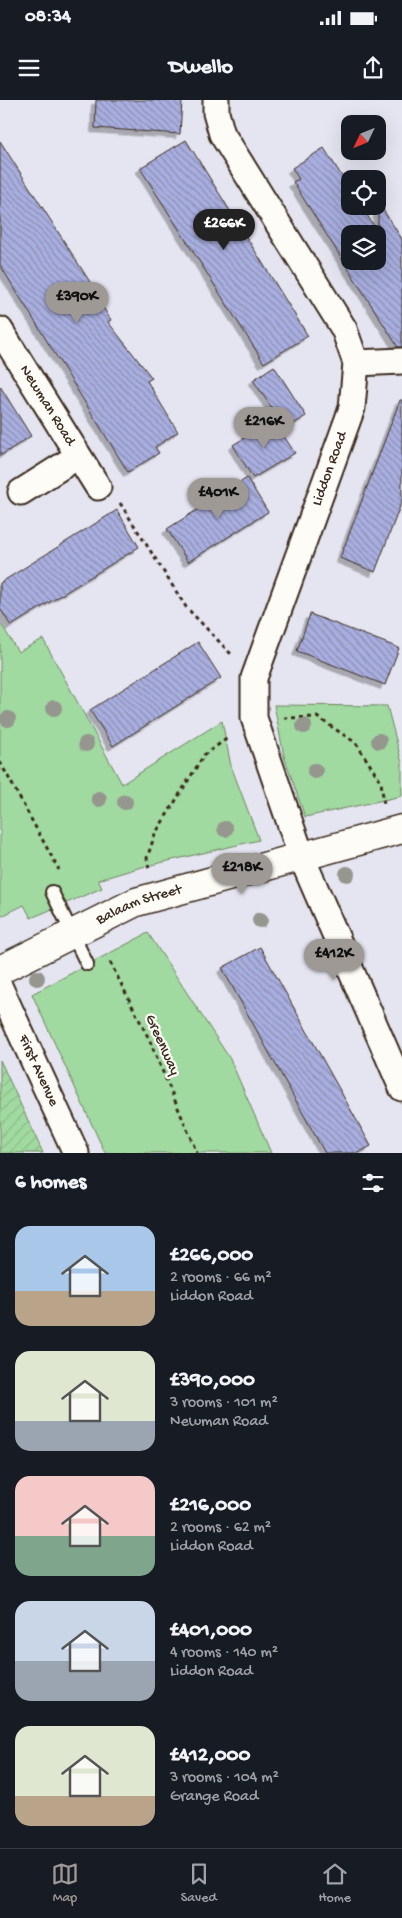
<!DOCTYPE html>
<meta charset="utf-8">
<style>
body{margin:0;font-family:"Gochi Hand",sans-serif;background:#242831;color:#f1f3f6;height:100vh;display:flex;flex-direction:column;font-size:19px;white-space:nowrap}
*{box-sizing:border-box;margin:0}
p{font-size:16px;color:#9ea1a6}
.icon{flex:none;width:28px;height:28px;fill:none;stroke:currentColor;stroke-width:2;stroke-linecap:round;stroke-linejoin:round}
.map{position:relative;height:1053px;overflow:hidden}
.panel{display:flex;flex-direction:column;background:#171b24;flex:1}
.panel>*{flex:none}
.needle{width:32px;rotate:227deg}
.buttons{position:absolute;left:341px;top:15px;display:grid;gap:10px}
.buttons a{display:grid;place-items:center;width:45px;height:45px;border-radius:10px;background:#171b24;box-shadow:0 5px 20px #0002;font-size:25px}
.price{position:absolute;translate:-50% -42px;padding:0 11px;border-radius:18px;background:#9f9995;color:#111;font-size:16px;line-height:32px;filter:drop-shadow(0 1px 2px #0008)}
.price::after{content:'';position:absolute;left:50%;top:30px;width:15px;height:11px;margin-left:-8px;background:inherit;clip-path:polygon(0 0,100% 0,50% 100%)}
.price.active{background:#222;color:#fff}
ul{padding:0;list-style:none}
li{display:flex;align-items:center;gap:15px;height:125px;padding:0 15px}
li span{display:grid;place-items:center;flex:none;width:140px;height:100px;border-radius:15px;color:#555}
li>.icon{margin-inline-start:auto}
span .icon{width:60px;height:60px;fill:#fffc;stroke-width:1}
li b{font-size:21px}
h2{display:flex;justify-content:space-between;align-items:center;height:60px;padding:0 15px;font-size:21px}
.status{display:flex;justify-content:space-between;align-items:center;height:35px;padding:0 25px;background:#171b24;direction:ltr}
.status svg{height:14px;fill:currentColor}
header{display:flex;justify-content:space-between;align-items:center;height:65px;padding:0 15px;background:#171b24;font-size:22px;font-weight:700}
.tabs{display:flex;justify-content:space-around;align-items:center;height:70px;border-top:1px solid #363941;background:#171b24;font-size:14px;color:#9ea1a6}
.tabs a{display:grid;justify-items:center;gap:2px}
.tabs .active{color:#9f9995}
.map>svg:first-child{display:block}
.green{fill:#a0daa0;stroke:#6e825f}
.garden{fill:url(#garden-furrows);stroke:#6e825f}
.building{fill:url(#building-back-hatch);stroke:#3b2a1e;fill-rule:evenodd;filter:url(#shadow)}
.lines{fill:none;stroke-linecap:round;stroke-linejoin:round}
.service-casing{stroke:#3b2a1e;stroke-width:16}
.minor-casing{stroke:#3b2a1e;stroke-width:29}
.secondary-casing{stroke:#3b2a1e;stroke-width:31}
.path{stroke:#3b2a1e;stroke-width:3;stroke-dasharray:4 4;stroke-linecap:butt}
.service{stroke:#fdfcf7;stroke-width:12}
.minor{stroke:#fdfcf7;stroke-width:25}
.secondary{stroke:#fdfcf7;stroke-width:28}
.tree{fill:#95968e}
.labels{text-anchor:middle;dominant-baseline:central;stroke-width:4.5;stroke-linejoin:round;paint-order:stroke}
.street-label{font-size:15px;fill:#3b2a1e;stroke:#fdfcf7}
</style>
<div class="status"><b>08:34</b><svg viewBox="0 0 49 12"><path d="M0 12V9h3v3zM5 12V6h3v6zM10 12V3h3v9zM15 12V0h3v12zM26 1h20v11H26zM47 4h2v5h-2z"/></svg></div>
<header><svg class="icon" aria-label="menu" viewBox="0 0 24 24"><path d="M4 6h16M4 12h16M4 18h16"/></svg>Dwello<svg class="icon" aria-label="share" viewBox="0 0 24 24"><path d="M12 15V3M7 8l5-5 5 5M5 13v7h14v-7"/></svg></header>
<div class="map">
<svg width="402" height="1053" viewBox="0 0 402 1053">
<defs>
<pattern id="garden-furrows" width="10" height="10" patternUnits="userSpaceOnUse" patternTransform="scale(1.25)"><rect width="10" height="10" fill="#a0daa0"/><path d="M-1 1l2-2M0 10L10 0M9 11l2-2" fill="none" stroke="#8bbb89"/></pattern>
<pattern id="building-back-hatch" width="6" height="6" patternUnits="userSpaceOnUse" patternTransform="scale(1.25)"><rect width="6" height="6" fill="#a8aedf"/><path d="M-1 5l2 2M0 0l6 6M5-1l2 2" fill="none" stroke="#8a8eb4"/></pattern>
<filter id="shadow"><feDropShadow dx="-4.5" dy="4.5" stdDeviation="0" flood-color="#0004"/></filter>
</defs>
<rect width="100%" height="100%" fill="#e4e5f0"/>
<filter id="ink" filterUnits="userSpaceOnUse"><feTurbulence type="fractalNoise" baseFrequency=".02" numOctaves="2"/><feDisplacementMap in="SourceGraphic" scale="10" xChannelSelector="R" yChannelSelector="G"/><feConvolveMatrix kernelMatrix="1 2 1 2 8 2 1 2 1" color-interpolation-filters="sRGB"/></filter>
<g filter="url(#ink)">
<!-- green -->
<g class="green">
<path d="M0,522L18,552L43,539L122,684L222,621L231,666L259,740L138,768L98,780L102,788L31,818L24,805L0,817Z"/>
<path d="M274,605L387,606L402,663V696L305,717L284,656Z"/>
<path d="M148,833L230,959L271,1053H105L32,894Z"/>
</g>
<!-- garden -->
<path class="garden" d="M0,960L43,1053H0Z"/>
<!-- building -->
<g class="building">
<path d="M96,0H182L180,34L95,28Z"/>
<path d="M186,40L308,236L264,263L140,68Z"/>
<path d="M0,41L104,204L102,206L111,220L108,222L152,278L147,281L178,332L155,347L159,353L128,372L0,165Z"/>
<path d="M324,48L350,89V106H361L378,132V102L402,139V247H398L293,82L299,79L292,68ZM350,134H378V161H350Z"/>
<path d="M274,266L306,316L286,329L253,280Z"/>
<path d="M0,286L31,336L0,356Z"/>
<path d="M400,300H402V401L375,472L340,458Z"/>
<path d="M273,320L295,353L253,378L233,345Z"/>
<path d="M247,378L268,412L188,462L167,429Z"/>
<path d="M117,410L139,447L11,526L0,508V483Z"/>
<path d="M310,514L399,548L385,585L297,551Z"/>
<path d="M198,542L221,578L113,646L90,610Z"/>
<path d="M260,847L371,1046L358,1053H325L222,868Z"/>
</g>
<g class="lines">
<defs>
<path id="service" d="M52,792L87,864"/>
<g id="minor">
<path d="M216,0V13L222,34L344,229L356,263L352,308L254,578V618L302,758L402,988"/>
<path id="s1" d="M0,230L98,387"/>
<path d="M356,263L402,261"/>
<path d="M21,392L78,356"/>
<path id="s2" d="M0,888L76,1053"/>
</g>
<g id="secondary">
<path id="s3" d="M0,870L136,802L402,729"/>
</g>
</defs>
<!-- service casing -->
<use href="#service" class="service-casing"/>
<!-- minor casing -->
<use href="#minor" class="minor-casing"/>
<!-- secondary casing -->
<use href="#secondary" class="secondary-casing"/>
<!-- path -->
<g class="path">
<path d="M120,403L186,507L231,554"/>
<path d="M284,618L317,617L356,643L381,682L384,704"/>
<path d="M0,662L59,770"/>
<path d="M149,768L147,758L155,734L204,655L229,637"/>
<path d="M110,862L149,939L197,1053"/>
</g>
<!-- service -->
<use href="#service" class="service"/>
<!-- minor -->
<use href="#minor" class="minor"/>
<!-- secondary -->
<use href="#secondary" class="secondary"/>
</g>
<!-- trees -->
<g class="tree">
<circle cx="54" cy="608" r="8"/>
<circle cx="8" cy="619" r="8"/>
<circle cx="304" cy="626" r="8"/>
<circle cx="379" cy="641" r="8"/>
<circle cx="86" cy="644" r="8"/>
<circle cx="315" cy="671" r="8"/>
<circle cx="99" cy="699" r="8"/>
<circle cx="125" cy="702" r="8"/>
<circle cx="225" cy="729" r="8"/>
<circle cx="347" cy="774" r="8"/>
<circle cx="260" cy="820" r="8"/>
<circle cx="37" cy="878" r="8"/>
</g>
</g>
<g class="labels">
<!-- street labels -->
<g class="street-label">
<text stroke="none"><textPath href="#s1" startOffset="89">Newman Road</textPath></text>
<text transform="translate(330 369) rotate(-70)">Liddon Road</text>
<text stroke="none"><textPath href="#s3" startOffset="154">Balaam Street</textPath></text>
<text transform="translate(162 945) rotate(66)">Greenway</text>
<text stroke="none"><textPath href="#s2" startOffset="91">First Avenue</textPath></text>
</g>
</g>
</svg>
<div class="buttons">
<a><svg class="needle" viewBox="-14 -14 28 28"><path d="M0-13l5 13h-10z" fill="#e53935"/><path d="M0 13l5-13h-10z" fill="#9ea1a6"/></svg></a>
<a><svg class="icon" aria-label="locate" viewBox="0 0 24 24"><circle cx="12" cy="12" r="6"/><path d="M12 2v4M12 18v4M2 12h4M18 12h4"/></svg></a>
<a><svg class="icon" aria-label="layers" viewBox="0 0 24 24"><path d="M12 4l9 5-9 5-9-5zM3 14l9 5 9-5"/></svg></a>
</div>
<b class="price active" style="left:224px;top:151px">£266K</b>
<b class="price" style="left:77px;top:224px">£390K</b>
<b class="price" style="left:264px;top:349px">£216K</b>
<b class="price" style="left:218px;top:420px">£401K</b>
<b class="price" style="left:242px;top:795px">£218K</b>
<b class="price" style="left:334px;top:881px">£412K</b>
</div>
<section class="panel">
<h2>6 homes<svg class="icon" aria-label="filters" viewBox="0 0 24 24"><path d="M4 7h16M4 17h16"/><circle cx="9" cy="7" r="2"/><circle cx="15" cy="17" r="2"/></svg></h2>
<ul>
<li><span style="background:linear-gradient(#a9c7e8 65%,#b9a48a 0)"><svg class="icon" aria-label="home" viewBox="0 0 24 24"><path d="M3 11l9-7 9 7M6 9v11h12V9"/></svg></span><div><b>£266,000</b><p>2 rooms · 66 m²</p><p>Liddon Road</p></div></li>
<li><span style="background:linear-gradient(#dfe7d0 70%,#9aa5b1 0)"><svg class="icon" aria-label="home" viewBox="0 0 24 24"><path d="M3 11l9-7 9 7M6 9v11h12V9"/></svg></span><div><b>£390,000</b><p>3 rooms · 101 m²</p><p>Newman Road</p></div></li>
<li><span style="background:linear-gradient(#f6c9c9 60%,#7fa58c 0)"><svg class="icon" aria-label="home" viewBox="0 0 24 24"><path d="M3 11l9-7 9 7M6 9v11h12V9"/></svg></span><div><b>£216,000</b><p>2 rooms · 62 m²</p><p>Liddon Road</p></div></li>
<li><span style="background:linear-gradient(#c9d6e8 60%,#9aa5b1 0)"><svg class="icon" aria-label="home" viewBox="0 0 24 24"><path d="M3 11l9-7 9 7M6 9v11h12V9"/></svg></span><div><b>£401,000</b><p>4 rooms · 140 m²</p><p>Liddon Road</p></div></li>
<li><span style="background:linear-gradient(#dfe7d0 70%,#b9a48a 0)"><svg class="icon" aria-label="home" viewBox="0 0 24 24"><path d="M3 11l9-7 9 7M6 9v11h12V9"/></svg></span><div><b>£412,000</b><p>3 rooms · 104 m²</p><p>Grange Road</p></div></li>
</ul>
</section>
<nav class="tabs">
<a class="active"><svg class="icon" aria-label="map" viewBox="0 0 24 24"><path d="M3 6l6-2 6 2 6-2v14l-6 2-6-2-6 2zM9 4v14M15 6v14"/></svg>Map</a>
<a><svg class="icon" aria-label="saved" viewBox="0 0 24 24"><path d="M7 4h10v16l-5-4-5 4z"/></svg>Saved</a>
<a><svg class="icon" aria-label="home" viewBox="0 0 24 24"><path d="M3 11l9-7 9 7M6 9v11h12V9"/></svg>Home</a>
</nav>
